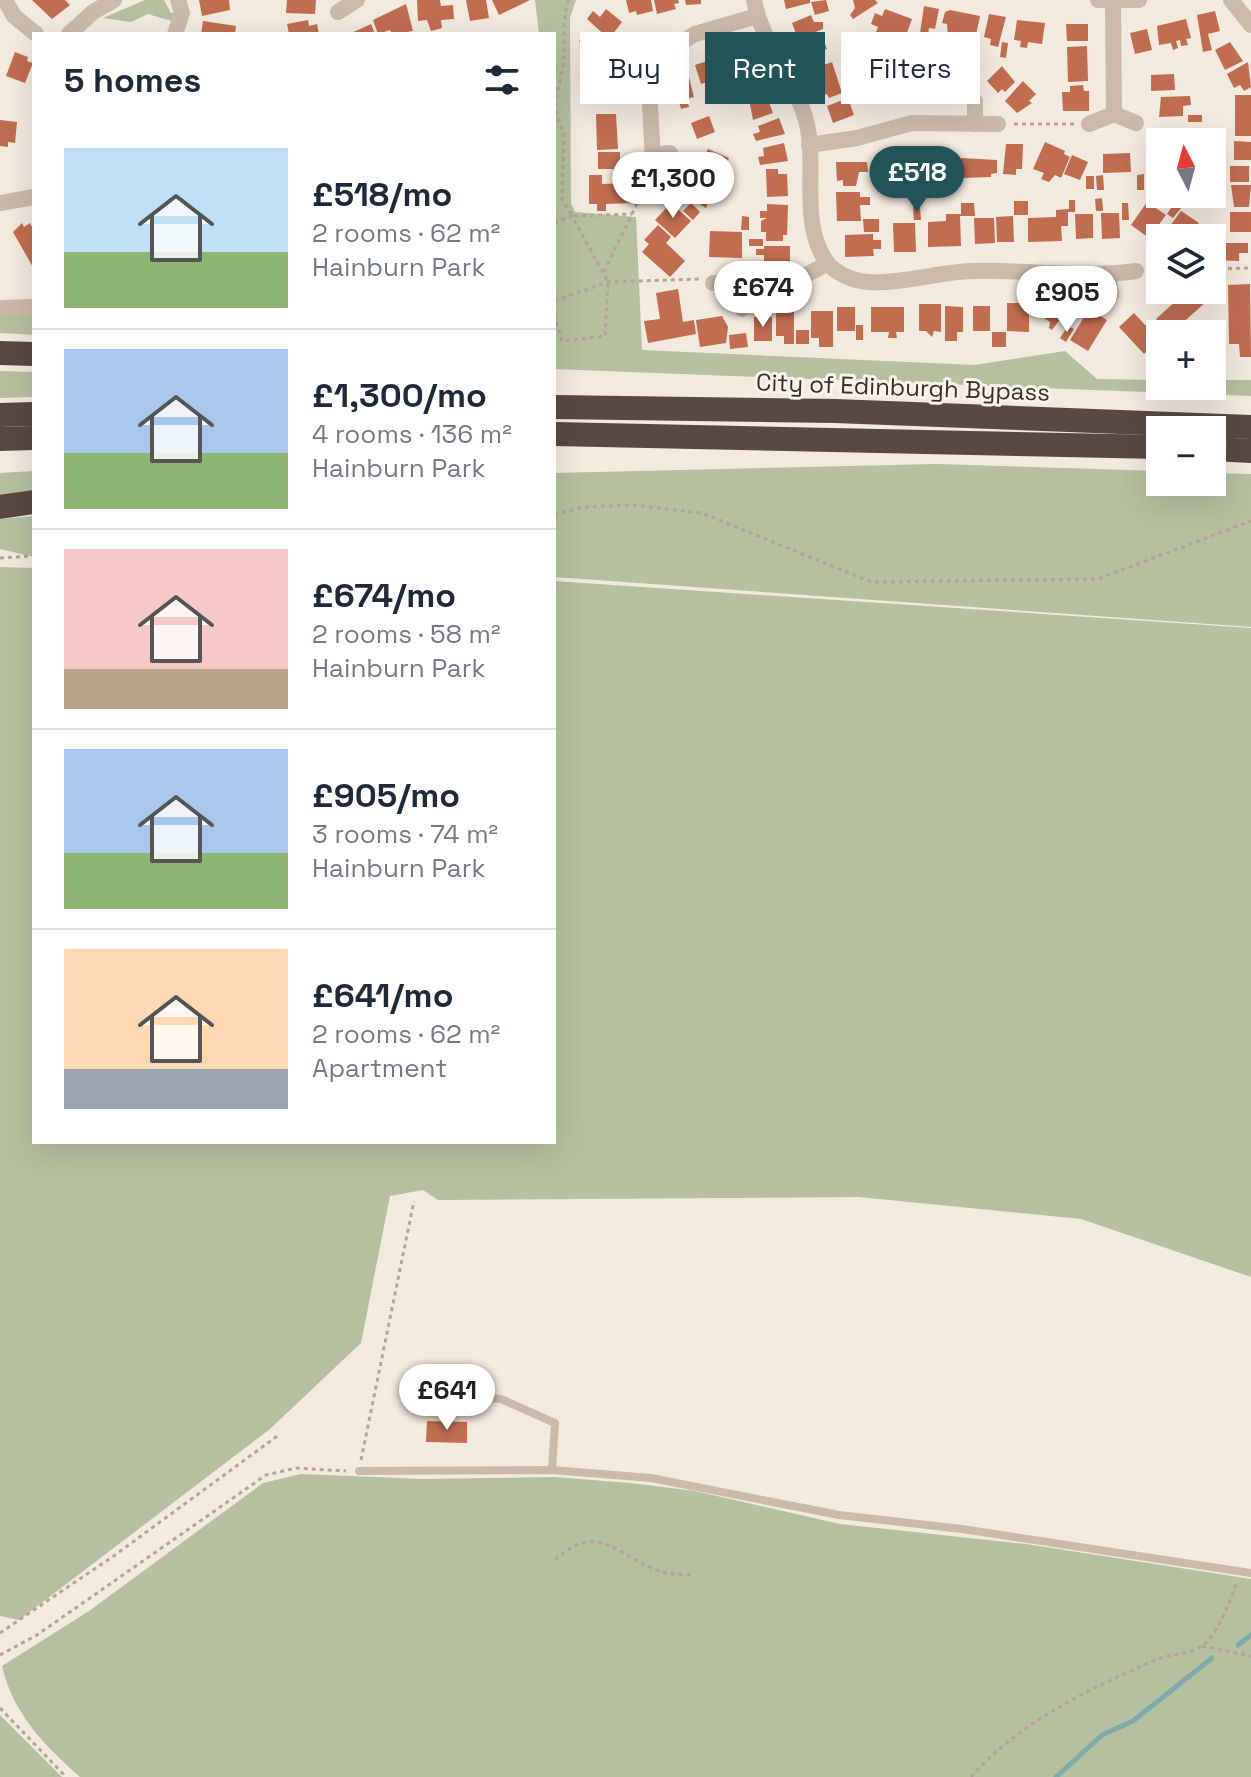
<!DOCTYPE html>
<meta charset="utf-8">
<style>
body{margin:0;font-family:"Space Grotesk",sans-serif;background:#f6f6f7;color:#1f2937;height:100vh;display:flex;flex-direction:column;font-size:30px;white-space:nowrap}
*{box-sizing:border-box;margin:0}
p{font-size:26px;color:#747a83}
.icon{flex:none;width:44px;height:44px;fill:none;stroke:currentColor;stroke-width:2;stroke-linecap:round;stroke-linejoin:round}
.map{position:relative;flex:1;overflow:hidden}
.sheet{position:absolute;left:32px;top:32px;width:524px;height:1112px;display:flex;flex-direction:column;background:#fff;border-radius:0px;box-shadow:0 8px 32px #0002}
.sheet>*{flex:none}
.hud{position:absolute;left:580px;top:32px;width:550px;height:72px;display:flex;gap:16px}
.needle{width:52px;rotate:354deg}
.buttons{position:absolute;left:1146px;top:128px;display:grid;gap:16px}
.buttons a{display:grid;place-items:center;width:80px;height:80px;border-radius:0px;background:#fff;box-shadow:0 8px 32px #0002;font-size:40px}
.price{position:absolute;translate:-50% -68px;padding:0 18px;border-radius:28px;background:#fff;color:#222;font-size:26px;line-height:52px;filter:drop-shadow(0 2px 4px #0008)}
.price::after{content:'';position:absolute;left:50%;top:48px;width:24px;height:18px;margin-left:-12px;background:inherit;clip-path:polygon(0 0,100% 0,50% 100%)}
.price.current{background:#225357;color:#fff}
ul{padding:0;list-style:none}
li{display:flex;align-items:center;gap:24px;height:200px;padding:0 32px}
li+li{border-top:2px solid #e0e1e3}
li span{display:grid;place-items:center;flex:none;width:224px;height:160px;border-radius:0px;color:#555}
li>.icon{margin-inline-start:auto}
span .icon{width:96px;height:96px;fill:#fffc;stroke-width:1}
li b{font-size:34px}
h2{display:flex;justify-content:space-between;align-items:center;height:96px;padding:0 32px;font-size:34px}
.tag{padding:0 28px;border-radius:0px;background:#fff;box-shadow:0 8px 32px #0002;font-size:28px;line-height:72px}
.tag.current{background:#225357;color:#fff}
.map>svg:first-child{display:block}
.green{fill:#b5c0a0}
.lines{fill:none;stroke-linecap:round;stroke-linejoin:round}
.stream{stroke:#80abad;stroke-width:5}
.building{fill:#c06d50}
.path{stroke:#b5a496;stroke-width:3;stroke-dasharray:4 4;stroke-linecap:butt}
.lane{stroke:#cabaac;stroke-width:8}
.street{stroke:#cabaac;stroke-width:16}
.highway{stroke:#584942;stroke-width:24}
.labels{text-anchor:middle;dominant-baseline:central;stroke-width:6;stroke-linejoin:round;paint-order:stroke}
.street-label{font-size:24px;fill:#382f2a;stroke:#f9f3ec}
</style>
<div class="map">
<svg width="1251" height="1777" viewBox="0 0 1251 1777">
<rect width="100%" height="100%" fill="#f2e9df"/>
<!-- green -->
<g class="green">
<path d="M145,0H164L171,13L175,12V22L148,14L131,22L103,18Z"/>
<path d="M535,0H576L570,18L571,203L575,212L636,217L642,350L975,365L1065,351L1097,379L1160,380V386H1212V380H1251V396L554,369V34H539Z"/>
<path d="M34,313V335L0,333V314Z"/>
<path d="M0,371L34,372V397L0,398Z"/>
<path d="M936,464L1160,471V482H1212V473L1251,474V627L554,577V473Z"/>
<path d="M34,471V491L0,497V473Z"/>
<path d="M34,516V557L0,549V519Z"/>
<path d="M0,567L34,568V1142H554V581L1251,628V1277L1081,1219L859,1197L438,1200L423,1190L390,1196L361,1343L270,1429L19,1620L0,1616Z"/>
<path d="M301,1474L423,1479L554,1477L630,1483L695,1491L840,1524L1026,1544L1251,1579V1777H80C45,1746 13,1714 2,1666L89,1611L263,1483Z"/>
<path d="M0,1715L62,1777H0Z"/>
</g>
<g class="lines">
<!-- stream -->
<g class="stream">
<path d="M1238,1645L1251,1635"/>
<path d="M1056,1777L1102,1735L1133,1721L1212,1658"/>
</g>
</g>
<!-- building -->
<g class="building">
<path d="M32,0H65L70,5L52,19Z"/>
<path d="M199,0H229L230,10L202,16Z"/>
<path d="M287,0H316L315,14L286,13Z"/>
<path d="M417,0H440L441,6L453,5L454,19L441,20L442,28L431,31L427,20L418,21Z"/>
<path d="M466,0H486L489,18L470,21Z"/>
<path d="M492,0H530L499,15Z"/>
<path d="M626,0H651L653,11L637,15L636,11L629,13Z"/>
<path d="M654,0H678L679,3L674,4L676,9L657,14Z"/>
<path d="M685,0H701V4L686,5Z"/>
<path d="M784,0H810V3L786,9Z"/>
<path d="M826,0L829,11L815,15L811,2Z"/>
<path d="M853,0H875L878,3L853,19L850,15L855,8Z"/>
<path d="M406,4L413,31L392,34L390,30L378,34L373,20Z"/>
<path d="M924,6L939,9L935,29L929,28L928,35L920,33Z"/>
<path d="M606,9L622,22L609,39L587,19L593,11L600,17Z"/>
<path d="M885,9L912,19L905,38L876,32L878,27L871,24L875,13L882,16Z"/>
<path d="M950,10L980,16L976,35L969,34L967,43L961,42L963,33L960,40L948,37L947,24L942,23L945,12Z"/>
<path d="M1215,11L1220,31L1208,34L1212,50L1203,52L1197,15Z"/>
<path d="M989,14L1006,17L998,47L990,45L991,39L984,37Z"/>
<path d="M811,15L814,22H823V29L798,39L792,23Z"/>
<path d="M1186,19L1191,38L1186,39L1188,45L1181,46L1180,40L1176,41L1178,48L1173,50L1171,43L1159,45L1157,26Z"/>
<path d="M308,20L309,26L317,24L319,34H289L287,24Z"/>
<path d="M1017,20L1045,23L1042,44L1028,42L1027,48L1020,47L1021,41L1014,40Z"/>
<path d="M203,21L236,26L235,34H201Z"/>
<path d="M371,24L375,34H348L358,30Z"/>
<path d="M1066,24H1088V41H1067Z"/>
<path d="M1147,29L1152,50L1135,54L1130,33Z"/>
<path d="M821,34L827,49L807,57L801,42Z"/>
<path d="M583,35L609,43L603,60L583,54L586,45L579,41Z"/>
<path d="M1002,42L1008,43L1006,58L1000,57Z"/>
<path d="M1230,42L1243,61L1225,70L1215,50Z"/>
<path d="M1087,46L1088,81L1068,82L1067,47Z"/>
<path d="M752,47L758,65L741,71L735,53Z"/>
<path d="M15,52L28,57L27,61L33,63L25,83L6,76Z"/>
<path d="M725,55L731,75L701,84L695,65Z"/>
<path d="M923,58H930L929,71L922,70Z"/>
<path d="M971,59L978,60L977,75L970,74Z"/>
<path d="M832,62L842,93L829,98L827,94L820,96L810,70Z"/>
<path d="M1248,62L1251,87L1244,91L1240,85L1234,88L1227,74Z"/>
<path d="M580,65H593V71L580,72Z"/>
<path d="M884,66L890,67L897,94L882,98L881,94L875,95L872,81L884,76Z"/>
<path d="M1002,66L1015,82L1005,92L1002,89L998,93L987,81Z"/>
<path d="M929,72L962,74L960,99L928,97Z"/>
<path d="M614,73L615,104H595L594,74Z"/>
<path d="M688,73L694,97L687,99L689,107L681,109L672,77Z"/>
<path d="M900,73L922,77L921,90H915V94L899,93Z"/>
<path d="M1174,74L1175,90L1151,91V75Z"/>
<path d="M1023,81L1036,94L1029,101L1032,103L1017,113L1005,101Z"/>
<path d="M1083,85L1084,91H1089V111H1063L1062,92H1070V86Z"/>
<path d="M762,94L764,99L767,97L773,113L753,120L749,99Z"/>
<rect x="1235" y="95" width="16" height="41"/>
<path d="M1190,96L1191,105L1183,106V116L1159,117L1161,97Z"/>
<path d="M848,98L854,115L833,123L827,106Z"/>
<path d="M596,114H616L618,149L597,150Z"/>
<rect x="1188" y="115" width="14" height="7"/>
<path d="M709,116L715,132L697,139L691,123Z"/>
<path d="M779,118L785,134L756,141L753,134L760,132L758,126Z"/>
<path d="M0,120L17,122L15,143L8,142V147L0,146Z"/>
<path d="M1180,130L1196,142H1170Z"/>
<path d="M1234,141L1251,142V160H1234Z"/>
<path d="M1045,142L1065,151L1064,154L1070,157L1061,178L1055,175L1049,182L1041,179L1044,173L1033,169Z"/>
<path d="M784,143L788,161L760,165L758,157L764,156L763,148Z"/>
<path d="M1006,144H1023L1022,169H1016V175L1003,174Z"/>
<path d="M708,149L729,158L720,177L727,180L724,186L702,176L704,171L698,169Z"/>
<rect x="598" y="152" width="22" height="17"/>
<path d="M1130,153L1131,172L1103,173V154Z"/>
<path d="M1160,153V179L1147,169Z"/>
<path d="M900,155V159H907L908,183H900V176L885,177L884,156Z"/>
<path d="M1072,155L1088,162L1080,180L1064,174Z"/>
<path d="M937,157H954L955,178L938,179V174L927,175V179H911V159L932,161H937Z"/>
<path d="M962,158L997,160V173L991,174V177L962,178V174L957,175V161Z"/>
<path d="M836,162H867L868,172H859L856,186H843V180L837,181Z"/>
<rect x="1230" y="166" width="19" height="16"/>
<path d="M766,169H778V174H787L788,196L767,197Z"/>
<path d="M691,174L716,185L706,208L682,193Z"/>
<path d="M1144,174V190H1137V175Z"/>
<path d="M589,175H602V184L632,183V203L606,204V211H597V204H589Z"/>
<path d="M1103,175L1104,190H1097L1096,176Z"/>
<rect x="1086" y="176" width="8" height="13"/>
<path d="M1231,185H1251L1249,207H1234Z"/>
<path d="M836,192H860V197H870V205H860L861,221H837Z"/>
<path d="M1102,198L1103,211H1096L1095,199Z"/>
<path d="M1069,200H1075V212H1068V226H1061L1062,241L1028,242V218L1056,217V210L1069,209Z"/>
<rect x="1014" y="201" width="14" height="14"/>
<path d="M1147,202L1166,215L1149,238L1131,225Z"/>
<path d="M1175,202L1182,207L1173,218L1167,214Z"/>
<path d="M671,203L691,221L675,238L655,220Z"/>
<path d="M691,203L700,212L693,220L683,211Z"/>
<path d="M961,203H974L975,216H960L961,246L928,247V222L946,221V214H961Z"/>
<path d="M1122,203H1128L1129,220H1122Z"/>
<path d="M767,204L788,205L787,235H783V241H766V232H761V221L767,218H760V211H767Z"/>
<path d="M913,207H920L921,220H914Z"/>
<path d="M1181,211L1199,223L1188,238H1161Z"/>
<rect x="1230" y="212" width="21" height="20"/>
<path d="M1101,213H1119L1120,238L1102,239Z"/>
<path d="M1075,214H1093V238L1076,239Z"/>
<path d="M742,216L749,217V230H741Z"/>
<path d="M1013,216L1014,242H997L996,217Z"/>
<path d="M974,218H994L995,243L975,244Z"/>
<path d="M863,219H879V232H864Z"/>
<path d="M22,223L24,227L30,223L34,231V269L13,232Z"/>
<path d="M893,223H915L916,252H894Z"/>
<path d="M658,225L671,237L666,243L685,261L670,277L642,252L649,244L644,240Z"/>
<path d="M710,231L742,232V258L709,257Z"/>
<path d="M873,234V240H881V249H873L874,256L845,257V235Z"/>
<path d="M1208,234H1225V240H1212Z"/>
<rect x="749" y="239" width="14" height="7"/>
<path d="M1214,243H1248V253H1239V261L1214,260Z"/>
<path d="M764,246H790V264L764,263V255H756V249H764Z"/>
<path d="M1250,284L1251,357H1240L1239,344H1229L1228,285Z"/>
<path d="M678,289L683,322L694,320L696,334L648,343L644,321L660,319L656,293Z"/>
<path d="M1055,290L1073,302L1052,330L1049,328L1050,322L1039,315Z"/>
<path d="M1174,290H1195L1206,302L1170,334L1156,319L1180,297Z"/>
<path d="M1007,303H1029V332L1007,331Z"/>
<path d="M919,304H941V332L934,331L932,337L926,331H919Z"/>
<path d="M945,306L963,307V332H957V341H945Z"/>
<rect x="973" y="306" width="17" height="25"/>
<rect x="837" y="307" width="18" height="24"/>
<path d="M871,307H904V332H896L897,338H888L889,332H871Z"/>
<path d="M1089,309L1107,320L1088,351L1070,340Z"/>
<path d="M776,311H794V344H784V336H776Z"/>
<path d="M811,311H833V347H819V338H811Z"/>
<path d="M1134,313L1159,340L1144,354L1119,327Z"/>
<path d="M722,316L728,327L726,343L700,347L696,320Z"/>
<rect x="754" y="317" width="18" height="24"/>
<rect x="856" y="325" width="7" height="15"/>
<path d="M1068,326L1074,329L1066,342L1060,338Z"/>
<rect x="796" y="330" width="13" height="14"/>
<rect x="992" y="332" width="14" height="15"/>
<path d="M746,333L748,347L730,349L729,335Z"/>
<path d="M427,1421L467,1422V1443L426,1442Z"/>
</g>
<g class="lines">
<!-- path -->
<g class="path">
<path d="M569,0C559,26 568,51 561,77C556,97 551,112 564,132L562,199L572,216L632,214"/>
<path d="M1014,124H1074"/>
<path d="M554,223L572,216L608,282L605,336L562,341L554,312"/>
<path d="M1212,269L1251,268"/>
<path d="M604,272L644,189"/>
<path d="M554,301L608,282L699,279"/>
<path d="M554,515L584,507L631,505L702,513L871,582L1098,579L1251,521"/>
<path d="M0,558L34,556"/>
<path d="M361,1460L414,1201"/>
<path d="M555,1560C602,1516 622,1564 668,1573C676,1575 685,1574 694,1575"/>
<path d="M0,1633L115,1555L280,1434"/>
<path d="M1202,1646L1251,1656"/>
<path d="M0,1655L37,1635L266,1475L296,1468L346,1471"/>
<path d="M0,1708L66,1777"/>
<path d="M971,1777C1020,1721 1088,1690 1155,1660C1171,1653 1194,1655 1207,1642C1221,1626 1230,1601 1237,1582"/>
</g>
<!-- lane -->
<g class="lane">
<path d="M476,1397L501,1399L555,1423L552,1470"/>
<path d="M359,1471L552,1470L651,1478L839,1515L962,1529L1251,1573"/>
</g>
<!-- street -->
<g class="street">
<path d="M5,0L14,16L36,34"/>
<path d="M754,0C762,43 793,76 805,117C819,162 798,220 826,261C834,273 853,281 868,282C902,284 938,272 972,271C1027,269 1082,279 1136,271"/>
<path d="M1098,0H1139"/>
<path d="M1231,0L1251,25"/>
<path d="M1113,1L1114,114"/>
<path d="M338,12L357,0"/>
<path d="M69,34L93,12L114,0"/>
<path d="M175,34L182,13L178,0"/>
<path d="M643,45L660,55"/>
<path d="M975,101V124"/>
<path d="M1089,124L1114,114L1136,123"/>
<path d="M809,145L857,138L912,123L998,124"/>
<path d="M653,155L670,153"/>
<path d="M654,178L649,87L653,68L660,55L695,34L757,16"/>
<path d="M0,203L34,197"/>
<path d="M1108,275L1111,294"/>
<path d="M741,281L742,309"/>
<path d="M713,283C757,280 789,290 827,263"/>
<path d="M0,308L34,307"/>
</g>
<!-- highway -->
<g class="highway">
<path d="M0,353L34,354"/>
<path d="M554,407L835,411L1251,427"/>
<path d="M0,415L34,414"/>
<path d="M554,434L1160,447"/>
<path d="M0,439L34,438"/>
<path d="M1212,449L1251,451"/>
<path d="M0,507L34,502"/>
</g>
</g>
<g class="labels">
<!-- street labels -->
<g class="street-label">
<text transform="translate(903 387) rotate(2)">City of Edinburgh Bypass</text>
</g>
</g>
</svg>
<div class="buttons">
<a><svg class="needle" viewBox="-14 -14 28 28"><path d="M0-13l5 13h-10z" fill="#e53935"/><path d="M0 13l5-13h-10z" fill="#747a83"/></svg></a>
<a><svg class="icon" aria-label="layers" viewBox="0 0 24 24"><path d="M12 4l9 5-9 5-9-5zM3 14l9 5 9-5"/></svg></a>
<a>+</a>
<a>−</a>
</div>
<b class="price current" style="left:917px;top:214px">£518</b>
<b class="price" style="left:673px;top:220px">£1,300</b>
<b class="price" style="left:763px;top:329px">£674</b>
<b class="price" style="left:1067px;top:334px">£905</b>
<b class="price" style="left:447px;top:1432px">£641</b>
<div class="hud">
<a class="tag">Buy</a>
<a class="tag current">Rent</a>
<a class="tag">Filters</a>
</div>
<section class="sheet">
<h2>5 homes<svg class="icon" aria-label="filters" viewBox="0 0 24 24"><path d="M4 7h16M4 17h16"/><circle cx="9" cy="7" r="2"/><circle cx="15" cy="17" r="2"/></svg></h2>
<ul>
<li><span style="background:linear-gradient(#bfe0f5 65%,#8fb573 0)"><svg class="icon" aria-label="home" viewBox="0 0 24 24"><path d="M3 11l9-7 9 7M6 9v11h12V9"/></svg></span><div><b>£518/mo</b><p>2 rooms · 62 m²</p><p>Hainburn Park</p></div></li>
<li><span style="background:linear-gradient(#a9c7e8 65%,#8fb573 0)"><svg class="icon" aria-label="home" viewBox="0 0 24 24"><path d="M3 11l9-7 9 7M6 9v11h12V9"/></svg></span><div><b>£1,300/mo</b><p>4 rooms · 136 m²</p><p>Hainburn Park</p></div></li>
<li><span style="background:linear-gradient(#f6c9c9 75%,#b9a48a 0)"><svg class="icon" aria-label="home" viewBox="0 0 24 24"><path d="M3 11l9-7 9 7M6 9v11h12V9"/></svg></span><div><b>£674/mo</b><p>2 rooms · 58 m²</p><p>Hainburn Park</p></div></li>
<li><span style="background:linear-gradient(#a9c7e8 65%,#8fb573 0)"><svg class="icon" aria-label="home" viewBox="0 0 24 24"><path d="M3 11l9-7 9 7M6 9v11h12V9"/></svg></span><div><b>£905/mo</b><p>3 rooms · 74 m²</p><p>Hainburn Park</p></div></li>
<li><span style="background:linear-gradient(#ffd9b3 75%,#9aa5b1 0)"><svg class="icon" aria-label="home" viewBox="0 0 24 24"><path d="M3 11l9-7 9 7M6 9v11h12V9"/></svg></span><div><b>£641/mo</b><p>2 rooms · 62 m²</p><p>Apartment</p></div></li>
</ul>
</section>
</div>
